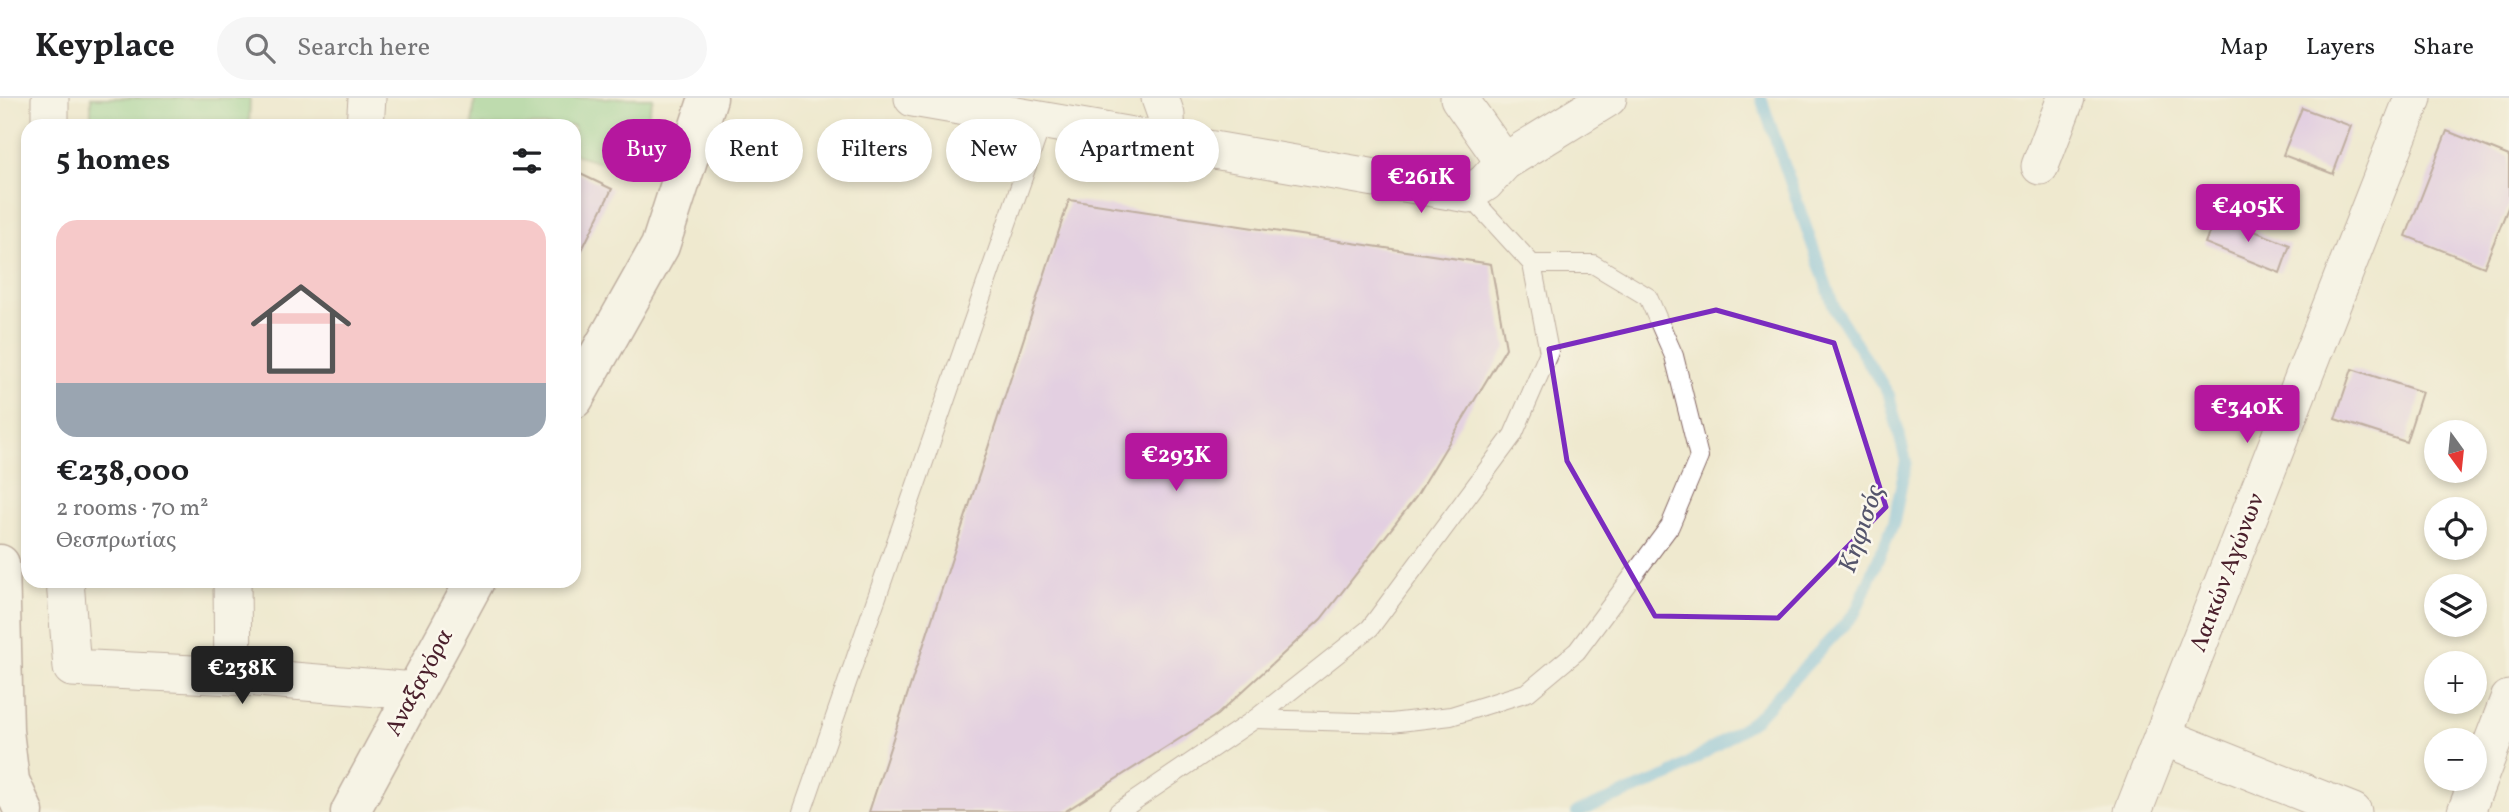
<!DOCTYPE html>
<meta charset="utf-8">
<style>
body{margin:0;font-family:Vollkorn,serif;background:#f6f6f6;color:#202124;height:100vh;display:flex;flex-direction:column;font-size:26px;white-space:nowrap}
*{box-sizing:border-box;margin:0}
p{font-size:23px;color:#757577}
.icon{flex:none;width:38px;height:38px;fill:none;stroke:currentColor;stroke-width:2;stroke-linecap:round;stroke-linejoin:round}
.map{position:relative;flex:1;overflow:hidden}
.side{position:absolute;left:21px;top:21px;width:560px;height:469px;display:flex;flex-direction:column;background:#fff;border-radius:21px;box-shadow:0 4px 10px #0003}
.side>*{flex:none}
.guide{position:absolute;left:602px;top:21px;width:665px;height:63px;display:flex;gap:14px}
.needle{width:46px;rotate:165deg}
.tools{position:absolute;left:2424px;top:322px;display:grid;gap:14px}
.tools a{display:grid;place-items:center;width:63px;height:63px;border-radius:50%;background:#fff;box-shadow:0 4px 10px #0003;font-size:35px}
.price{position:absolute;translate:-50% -60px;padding:0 16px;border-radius:7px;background:#b5179e;color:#fff;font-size:23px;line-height:46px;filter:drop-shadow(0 2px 4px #0008)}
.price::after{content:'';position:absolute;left:50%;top:42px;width:21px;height:16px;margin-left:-10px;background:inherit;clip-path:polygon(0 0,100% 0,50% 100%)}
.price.on{background:#222;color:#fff}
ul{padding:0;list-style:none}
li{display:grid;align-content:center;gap:14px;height:371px;padding:0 35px}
li span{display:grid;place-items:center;height:217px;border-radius:21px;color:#555}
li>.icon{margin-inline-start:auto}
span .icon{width:126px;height:126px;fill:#fffc;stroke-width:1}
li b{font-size:30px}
h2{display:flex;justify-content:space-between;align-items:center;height:84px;padding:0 35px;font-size:30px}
.chip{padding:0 24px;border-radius:32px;background:#fff;box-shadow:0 4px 10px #0003;font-size:24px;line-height:63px}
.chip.on{background:#b5179e;color:#fff}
header{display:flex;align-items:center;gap:42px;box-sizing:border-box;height:98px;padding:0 35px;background:#fff;border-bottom:2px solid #e0e0e0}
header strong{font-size:33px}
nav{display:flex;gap:38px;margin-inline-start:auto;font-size:24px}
.search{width:490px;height:63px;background:#f6f6f6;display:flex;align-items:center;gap:18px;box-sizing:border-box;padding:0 24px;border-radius:38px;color:#757577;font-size:26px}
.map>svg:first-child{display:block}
.green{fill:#83ca85;stroke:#667458;stroke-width:2}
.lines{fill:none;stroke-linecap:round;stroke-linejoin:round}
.stream{stroke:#69b8e4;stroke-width:12}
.building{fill:#d5b0f5}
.service-casing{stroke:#846664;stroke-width:20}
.minor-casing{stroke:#846664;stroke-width:39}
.secondary-casing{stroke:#846664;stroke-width:41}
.motorway-casing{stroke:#846664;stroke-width:41}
.service{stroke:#fff;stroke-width:18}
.minor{stroke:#fff;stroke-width:37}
.secondary{stroke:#fff;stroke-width:38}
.motorway{stroke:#fff;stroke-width:38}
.marked{fill:none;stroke:#7b2cbf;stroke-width:5;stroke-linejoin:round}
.labels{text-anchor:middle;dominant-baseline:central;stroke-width:5;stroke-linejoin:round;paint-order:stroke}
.street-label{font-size:24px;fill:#4a1f2b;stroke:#fbf7ec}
.water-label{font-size:26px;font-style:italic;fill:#55556c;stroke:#fbf7ec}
</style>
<header>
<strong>Keyplace</strong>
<div class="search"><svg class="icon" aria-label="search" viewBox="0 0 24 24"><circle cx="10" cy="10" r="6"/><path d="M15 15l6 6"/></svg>Search here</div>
<nav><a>Map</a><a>Layers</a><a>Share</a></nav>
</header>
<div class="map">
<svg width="2509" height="714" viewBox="0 0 2509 714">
<rect width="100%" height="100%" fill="#fbf7ec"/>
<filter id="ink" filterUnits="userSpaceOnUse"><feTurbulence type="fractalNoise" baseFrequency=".0143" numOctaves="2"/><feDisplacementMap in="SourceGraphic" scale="14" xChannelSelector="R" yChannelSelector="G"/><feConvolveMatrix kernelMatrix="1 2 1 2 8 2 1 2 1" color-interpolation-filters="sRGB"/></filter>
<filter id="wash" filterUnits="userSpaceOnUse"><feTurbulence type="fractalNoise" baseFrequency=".00686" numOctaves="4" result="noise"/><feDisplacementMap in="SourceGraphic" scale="28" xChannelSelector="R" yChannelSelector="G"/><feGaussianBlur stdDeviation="1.57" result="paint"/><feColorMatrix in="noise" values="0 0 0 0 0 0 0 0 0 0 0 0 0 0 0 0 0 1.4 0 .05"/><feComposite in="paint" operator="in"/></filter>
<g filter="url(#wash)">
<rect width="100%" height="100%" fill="#efe9cf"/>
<!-- green -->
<g class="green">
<path d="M91,0H250L249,28H91Z"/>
<path d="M475,0H653L632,74L574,56V28H472Z"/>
</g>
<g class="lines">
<!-- stream -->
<path class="stream" d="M1577,714L1669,678L1756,621L1855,515L1894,424L1906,363L1889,297L1835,212L1761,0"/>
</g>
<g id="blocks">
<!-- building -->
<g class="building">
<path d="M2302,10L2351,28L2333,76L2283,57Z"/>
<path d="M2447,33L2509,58V107L2484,169L2406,138Z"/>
<path d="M574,73L612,91L574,168Z"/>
<path d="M1069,102L1491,166L1506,250L1416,399L1321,521L1217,617L1064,714H869Z"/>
<path d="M2216,118L2290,147L2280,175L2205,145Z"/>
<path d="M2352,271L2422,294L2406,344L2335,321Z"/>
</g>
</g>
</g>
<g filter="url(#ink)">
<use href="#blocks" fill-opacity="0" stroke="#846664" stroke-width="2"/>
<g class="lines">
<defs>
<g id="service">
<path d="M1255,621L1391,625L1451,618L1528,594L1577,553L1670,428L1699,359L1674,258L1648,199L1593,166H1532"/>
<path d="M802,714L1043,22"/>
<path d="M1118,714L1255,621L1370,530L1513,337L1549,254L1532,166L1468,96"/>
</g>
<g id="minor">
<path d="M50,0V28"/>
<path d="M913,0L1468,96L1485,85L1504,64L1608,0"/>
<path d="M1160,0L1166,17L1167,44"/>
<path d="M1459,0L1504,64"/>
<path d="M365,28L367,0"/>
<path d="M2040,68L2066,0"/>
<path d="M65,483L72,570L233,578L415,593"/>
<path d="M232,483L233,578"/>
<path d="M2164,639L2353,714"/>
<path d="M2133,714L2413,0"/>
<path d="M2466,714L2509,601"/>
</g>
<g id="secondary">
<path d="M574,301L660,148L708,0"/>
<path d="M350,714L475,483"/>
</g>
<path id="motorway" d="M0,466L4,633L10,683L24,714"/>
</defs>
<!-- service casing -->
<use href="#service" class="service-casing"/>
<!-- minor casing -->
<use href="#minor" class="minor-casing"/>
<!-- secondary casing -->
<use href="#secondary" class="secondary-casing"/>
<!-- motorway casing -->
<use href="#motorway" class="motorway-casing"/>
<!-- service -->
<use href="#service" class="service"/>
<!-- minor -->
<use href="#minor" class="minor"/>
<!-- secondary -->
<use href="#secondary" class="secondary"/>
<!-- motorway -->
<use href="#motorway" class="motorway"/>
</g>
</g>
<!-- marked area -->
<path d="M0 0H2509V714H0ZM1716,212L1834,245L1886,409L1778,520L1655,518L1567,363L1549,251Z" fill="#efe9cf" fill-opacity=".55" fill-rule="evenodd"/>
<path class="marked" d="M1716,212L1834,245L1886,409L1778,520L1655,518L1567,363L1549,251Z"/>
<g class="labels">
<!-- street labels -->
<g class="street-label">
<text transform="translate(2228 475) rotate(-69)">Λαικών Αγώνων</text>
<text transform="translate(420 585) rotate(-62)">Αναξαγόρα</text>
</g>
<!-- water labels -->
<g class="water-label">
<text transform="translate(1862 431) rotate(-71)">Κηφισός</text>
</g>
</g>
</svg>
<div class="tools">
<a><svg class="needle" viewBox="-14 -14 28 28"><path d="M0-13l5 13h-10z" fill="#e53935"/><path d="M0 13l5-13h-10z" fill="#757577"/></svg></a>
<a><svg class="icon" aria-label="locate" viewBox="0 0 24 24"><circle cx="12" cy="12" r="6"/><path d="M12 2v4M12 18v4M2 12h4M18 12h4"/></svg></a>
<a><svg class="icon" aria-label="layers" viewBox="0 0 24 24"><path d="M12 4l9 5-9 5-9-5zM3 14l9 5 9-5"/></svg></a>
<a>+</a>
<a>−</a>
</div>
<b class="price" style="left:1421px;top:117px">€261K</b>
<b class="price" style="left:2248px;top:146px">€405K</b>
<b class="price" style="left:2247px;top:347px">€340K</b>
<b class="price" style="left:1176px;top:395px">€293K</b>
<b class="price on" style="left:242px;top:608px">€238K</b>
<div class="guide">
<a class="chip on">Buy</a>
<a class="chip">Rent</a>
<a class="chip">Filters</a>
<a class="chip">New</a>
<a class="chip">Apartment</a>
</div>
<section class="side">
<h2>5 homes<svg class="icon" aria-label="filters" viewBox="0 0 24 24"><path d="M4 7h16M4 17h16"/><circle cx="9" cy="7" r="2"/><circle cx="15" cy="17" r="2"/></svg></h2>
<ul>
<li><span style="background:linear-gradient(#f6c9c9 75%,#9aa5b1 0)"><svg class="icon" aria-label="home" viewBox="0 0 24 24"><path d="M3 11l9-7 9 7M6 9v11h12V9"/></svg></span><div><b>€238,000</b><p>2 rooms · 70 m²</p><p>Θεσπρωτίας</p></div></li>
</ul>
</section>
</div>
